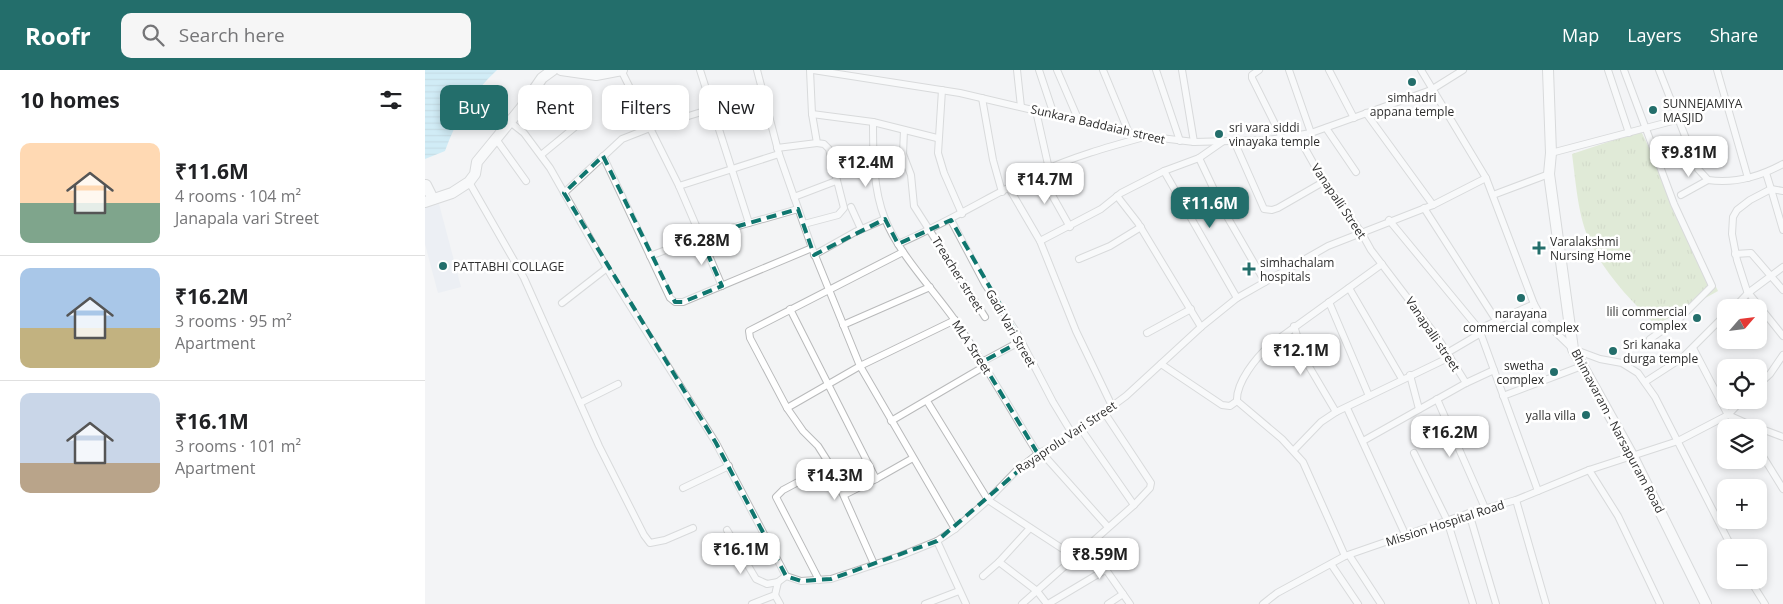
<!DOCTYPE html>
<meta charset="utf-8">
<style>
body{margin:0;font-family:"Open Sans",sans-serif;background:#f6f6f6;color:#202124;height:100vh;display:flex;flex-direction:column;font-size:19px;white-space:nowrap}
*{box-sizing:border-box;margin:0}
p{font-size:16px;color:#757577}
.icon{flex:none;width:28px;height:28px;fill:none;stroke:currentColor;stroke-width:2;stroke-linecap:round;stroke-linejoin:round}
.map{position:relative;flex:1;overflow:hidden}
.details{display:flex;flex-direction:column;background:#fff;width:425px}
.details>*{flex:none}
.top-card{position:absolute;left:15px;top:15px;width:475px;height:45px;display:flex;gap:10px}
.needle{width:32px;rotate:62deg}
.controls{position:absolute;left:1292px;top:229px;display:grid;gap:10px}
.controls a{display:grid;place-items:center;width:50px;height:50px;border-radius:10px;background:#fff;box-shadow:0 2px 8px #0003;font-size:25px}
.price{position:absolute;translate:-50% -42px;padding:0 11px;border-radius:10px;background:#fff;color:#222;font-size:16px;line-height:32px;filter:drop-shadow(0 1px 2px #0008)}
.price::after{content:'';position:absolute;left:50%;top:30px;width:15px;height:11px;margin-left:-8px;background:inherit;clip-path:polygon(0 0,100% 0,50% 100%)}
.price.selected{background:#236e6b;color:#fff}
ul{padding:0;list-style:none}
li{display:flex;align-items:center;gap:15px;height:125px;padding:0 20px}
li+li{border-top:1px solid #e0e0e0}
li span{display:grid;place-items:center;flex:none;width:140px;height:100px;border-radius:10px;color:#555}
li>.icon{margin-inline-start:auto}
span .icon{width:60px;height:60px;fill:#fffc;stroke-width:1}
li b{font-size:21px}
h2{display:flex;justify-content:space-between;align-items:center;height:60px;padding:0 20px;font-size:21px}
.chip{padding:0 18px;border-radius:10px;background:#fff;box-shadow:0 2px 8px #0003;font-size:18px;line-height:45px}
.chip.selected{background:#236e6b;color:#fff}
header{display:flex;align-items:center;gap:30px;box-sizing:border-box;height:70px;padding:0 25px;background:#236e6b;color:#fff}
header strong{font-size:24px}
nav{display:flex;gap:28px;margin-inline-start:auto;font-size:18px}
.search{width:350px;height:45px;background:#f6f6f6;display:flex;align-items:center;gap:12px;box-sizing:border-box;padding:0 18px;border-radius:10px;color:#757577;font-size:19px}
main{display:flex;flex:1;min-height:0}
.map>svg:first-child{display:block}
.built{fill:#e4e8f1}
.grass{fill:url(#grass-tufts)}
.water{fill:url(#water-rules)}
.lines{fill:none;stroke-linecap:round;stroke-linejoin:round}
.minor-casing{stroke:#b9babb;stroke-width:8}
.primary-casing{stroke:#b9babb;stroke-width:12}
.minor{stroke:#fff;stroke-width:6}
.primary{stroke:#fff;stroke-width:10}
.marked{fill:none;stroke:#0f766e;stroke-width:4;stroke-dasharray:10 6;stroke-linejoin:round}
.poi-dot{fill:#236e6b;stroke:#fff;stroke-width:2}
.labels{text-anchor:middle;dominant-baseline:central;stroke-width:5;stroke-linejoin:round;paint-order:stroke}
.poi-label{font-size:12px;fill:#2e2e2e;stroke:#fff;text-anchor:start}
.street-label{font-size:12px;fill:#2e2e2e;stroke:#fff}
</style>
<header>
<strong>Roofr</strong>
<div class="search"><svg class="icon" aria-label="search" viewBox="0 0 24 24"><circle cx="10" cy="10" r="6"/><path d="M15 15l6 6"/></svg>Search here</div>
<nav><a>Map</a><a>Layers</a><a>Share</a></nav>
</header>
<main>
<section class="details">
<h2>10 homes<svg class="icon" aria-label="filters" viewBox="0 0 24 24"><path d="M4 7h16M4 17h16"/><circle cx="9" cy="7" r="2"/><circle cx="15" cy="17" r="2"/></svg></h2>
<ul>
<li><span style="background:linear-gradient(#ffd9b3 60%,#7fa58c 0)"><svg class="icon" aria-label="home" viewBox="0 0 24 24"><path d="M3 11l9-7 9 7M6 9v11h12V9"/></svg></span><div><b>₹11.6M</b><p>4 rooms · 104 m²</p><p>Janapala vari Street</p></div></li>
<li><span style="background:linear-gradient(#a9c7e8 60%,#c2b280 0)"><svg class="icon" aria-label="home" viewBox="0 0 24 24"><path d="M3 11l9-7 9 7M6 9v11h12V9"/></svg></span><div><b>₹16.2M</b><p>3 rooms · 95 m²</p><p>Apartment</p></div></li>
<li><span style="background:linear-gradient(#c9d6e8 70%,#b9a48a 0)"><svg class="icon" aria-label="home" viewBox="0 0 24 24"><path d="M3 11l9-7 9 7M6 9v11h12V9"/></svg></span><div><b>₹16.1M</b><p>3 rooms · 101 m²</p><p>Apartment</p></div></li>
</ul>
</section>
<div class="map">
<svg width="1358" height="534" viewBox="0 0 1358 534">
<defs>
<pattern id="grass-tufts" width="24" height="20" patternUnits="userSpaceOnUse" patternTransform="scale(1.25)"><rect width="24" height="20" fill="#cbdeb2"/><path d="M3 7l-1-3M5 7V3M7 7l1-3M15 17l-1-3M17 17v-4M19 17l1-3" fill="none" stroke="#afbf99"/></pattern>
<pattern id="water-rules" width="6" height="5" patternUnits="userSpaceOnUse" patternTransform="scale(1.25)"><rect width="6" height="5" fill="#a8e2f6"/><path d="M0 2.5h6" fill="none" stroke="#91c2d3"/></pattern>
</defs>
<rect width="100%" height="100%" fill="#f3f4f5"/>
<!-- built -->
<g class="built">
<path d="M14,134L36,217L13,223L0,174V137Z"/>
<path d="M826,192L831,201L823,206L817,197Z"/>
</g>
<!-- grass -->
<path class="grass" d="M1216,61L1293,221L1231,255C1207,232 1181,205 1166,174C1153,148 1151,113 1147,84Z"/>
<!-- water -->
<path class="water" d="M0,0H72C48,22 31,50 20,81L0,89Z"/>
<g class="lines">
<defs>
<g id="minor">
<path d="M196,0L254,116L297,216"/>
<path d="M275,0L324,153"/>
<path d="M332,0L354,84L387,178L435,296L530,459L563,430L592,400L613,384L648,365L701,326L776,257L812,228L903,176L1008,135L1061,108"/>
<path d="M388,0L535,23L719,66L769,72L843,70L886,63L1006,20L1038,0"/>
<path d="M592,0L596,37"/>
<path d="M614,0L629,45"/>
<path d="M632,0L654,51"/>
<path d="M678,0L704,63"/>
<path d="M731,0L755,71"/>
<path d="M757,0L769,72"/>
<path d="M834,0L827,5V8L857,68"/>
<path d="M864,0L886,63"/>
<path d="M904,0L929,48"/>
<path d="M996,0L1061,108L1109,234L1118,250L1148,279L1175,289L1197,293L1213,303L1230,327L1307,478"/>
<path d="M1183,0L1204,63"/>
<path d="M1199,0L1249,134L1287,216L1254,249L1225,269"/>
<path d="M1234,0L1273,99L1283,110C1310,114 1334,107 1358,94"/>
<path d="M1292,0L1323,108"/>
<path d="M517,20L513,83L519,103L537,144"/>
<path d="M557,28L568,90L577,122"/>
<path d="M611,41L624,99"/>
<path d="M941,43L1008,135"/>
<path d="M387,44L448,52L512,68"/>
<path d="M85,52L99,63L125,98L187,207L291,373L361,506L376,511L406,509L475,486L512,471L530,459"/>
<path d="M448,52C448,84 448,119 460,149C474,184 507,218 529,249C559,292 585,339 613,384"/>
<path d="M901,58L931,102"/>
<path d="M479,60L478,84L486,105L489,136L560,247"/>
<path d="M873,66L891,98L936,162L946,180L1013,268L1041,313L938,371"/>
<path d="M71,69L101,111"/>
<path d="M809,71L839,139L847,140L853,138L900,111"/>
<path d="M352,78L392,73"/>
<path d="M1126,83L1255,49"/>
<path d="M116,85L161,48"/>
<path d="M178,86L245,228L250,232H258L387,178"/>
<path d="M774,88L800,143L840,212"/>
<path d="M739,101L812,228"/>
<path d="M614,102L645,157"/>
<path d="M1341,103L1346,119L1325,130L1312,140L1308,147L1307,164L1312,190L1322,221L1358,266"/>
<path d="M44,112L99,208L174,376L219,465L225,473L240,470L268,458"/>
<path d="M254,116L354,84"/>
<path d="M584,118L615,171L651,261L687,336"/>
<path d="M1358,121L1346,119L1358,160"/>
<path d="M139,123L197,69L225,58L286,39"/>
<path d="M1068,125L1124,104"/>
<path d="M1256,125L1283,110"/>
<path d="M692,126L713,153L776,257"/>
<path d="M369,127L411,111"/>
<path d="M426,137L436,159"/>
<path d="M999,138L1071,250"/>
<path d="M526,150L560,214L592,263L628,332L648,365"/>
<path d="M964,150L1054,259L1109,234"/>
<path d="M379,154L413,145L419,138L404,79L399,74L392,73L387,44L385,0"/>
<path d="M615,171L676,139L696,123L739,101L774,88L797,72"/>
<path d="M473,174C522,153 566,125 613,103C647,87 683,77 719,67"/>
<path d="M1310,184L1326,183L1358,220"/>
<path d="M389,185L430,162L460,149"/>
<path d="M225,186L275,167L373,139"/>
<path d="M654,189L685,176L716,157"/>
<path d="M924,218L977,309"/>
<path d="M904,232L944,326"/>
<path d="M137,233L182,198"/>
<path d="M1309,238L1323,223L1358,197"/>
<path d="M365,239L451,409L419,425"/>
<path d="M418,255L505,217"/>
<path d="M869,256L879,288L911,342"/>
<path d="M1054,259L1113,421"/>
<path d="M722,263L766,239"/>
<path d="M1268,278L1303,345L1317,330"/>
<path d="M1022,283L1056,263"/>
<path d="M557,292L596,271"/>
<path d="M736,294L797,335L805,336L812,331"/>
<path d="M985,305L994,339"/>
<path d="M1220,312L1257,288L1301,244"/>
<path d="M1041,313L1069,300"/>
<path d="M1334,314L1345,304L1358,285"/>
<path d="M1078,326L1157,296"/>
<path d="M1012,329L1060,438"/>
<path d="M502,331L563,430L650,487"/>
<path d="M812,331C811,312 831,288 845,275L957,194"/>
<path d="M812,331L857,369L878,392L920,486"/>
<path d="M155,333L193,314"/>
<path d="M362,338L435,296L530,250"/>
<path d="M922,338L980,464"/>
<path d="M679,342L726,413L725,418L709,435"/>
<path d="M466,351L560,296"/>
<path d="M1334,358L1358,367"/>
<path d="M869,380L896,352L911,342L1025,287"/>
<path d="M1334,380L1358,419"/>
<path d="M616,382L683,457"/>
<path d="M989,383L1022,450L1048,534"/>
<path d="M1164,400L1193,446L1235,534"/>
<path d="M451,409L488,388"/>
<path d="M258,418L304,396"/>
<path d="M1091,430L1121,534"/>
<path d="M1044,443L1071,534"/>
<path d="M302,460L331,509L342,514L353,512"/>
<path d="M512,471L541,534"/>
<path d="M663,474L705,534"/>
<path d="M924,485L956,534"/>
<path d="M574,492L612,521L622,534"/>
<path d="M449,494L405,395L393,376L378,361L362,338L325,268L324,261L478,182"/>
<path d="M906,494L933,534"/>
<path d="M558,506L574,492L605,458"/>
<path d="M394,510L351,427L358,420L405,395"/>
<path d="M1325,510L1340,534"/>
<path d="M350,525L355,534"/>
<path d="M327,534L350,525L353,512L361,506"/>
<path d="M500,534L534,521"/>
<path d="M597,534L709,435L656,359"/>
<path d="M623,534L680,500"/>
<path d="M683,534L698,524"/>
<path d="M838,534L852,523L920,486L1044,443L1091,430L1164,400L1253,371L1303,345L1332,358"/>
</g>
<g id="primary">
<path d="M136,0L171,5L197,0"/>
<path d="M1123,0L1126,83L1124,104L1148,279L1208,387L1281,534"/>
<path d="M1,115L8,129"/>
<path d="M0,132L27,123L44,112L50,104L52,92L97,37L117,8L128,0"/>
</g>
</defs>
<!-- minor casing -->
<use href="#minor" class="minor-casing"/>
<!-- primary casing -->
<use href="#primary" class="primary-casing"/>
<!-- minor -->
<use href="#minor" class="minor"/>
<!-- primary -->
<use href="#primary" class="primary"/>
</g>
<!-- marked area -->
<path d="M0 0H1358V534H0ZM178,86L250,232H258L297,216L275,167L373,139L389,185L460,149L473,174L526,150L596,271L557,292L613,384L512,471L406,509L376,511L361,506L291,373L139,123Z" fill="#f3f4f5" fill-opacity=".55" fill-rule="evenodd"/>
<path class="marked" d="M178,86L250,232H258L297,216L275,167L373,139L389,185L460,149L473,174L526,150L596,271L557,292L613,384L512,471L406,509L376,511L361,506L291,373L139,123Z"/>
<!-- markers -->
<g class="poi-dot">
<circle cx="987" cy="12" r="5"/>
<circle cx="1228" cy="40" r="5"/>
<circle cx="794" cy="64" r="5"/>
<path d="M1111.5 170.5h5v5h5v5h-5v5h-5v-5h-5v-5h5z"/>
<circle cx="18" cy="196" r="5"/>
<path d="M821.5 191.5h5v5h5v5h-5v5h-5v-5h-5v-5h5z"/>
<circle cx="1096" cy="228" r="5"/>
<circle cx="1272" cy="248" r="5"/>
<circle cx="1188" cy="281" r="5"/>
<circle cx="1129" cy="302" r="5"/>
<circle cx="1161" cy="345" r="5"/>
</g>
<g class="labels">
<!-- poi labels -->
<g class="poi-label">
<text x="987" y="27" text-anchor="middle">simhadri<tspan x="987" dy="14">appana temple</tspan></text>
<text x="1238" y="33">SUNNEJAMIYA<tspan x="1238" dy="14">MASJID</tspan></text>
<text x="804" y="57">sri vara siddi<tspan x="804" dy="14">vinayaka temple</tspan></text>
<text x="1125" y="171">Varalakshmi<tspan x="1125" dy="14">Nursing Home</tspan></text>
<text x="835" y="192">simhachalam<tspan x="835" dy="14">hospitals</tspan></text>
<text x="28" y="196">PATTABHI COLLAGE</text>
<text x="1262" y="241" text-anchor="end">lili commercial<tspan x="1262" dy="14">complex</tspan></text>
<text x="1096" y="243" text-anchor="middle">narayana<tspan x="1096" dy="14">commercial complex</tspan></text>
<text x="1198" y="274">Sri kanaka<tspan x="1198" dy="14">durga temple</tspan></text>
<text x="1119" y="295" text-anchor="end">swetha<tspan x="1119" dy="14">complex</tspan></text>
<text x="1151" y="345" text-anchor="end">yalla villa</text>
</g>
<!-- street labels -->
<g class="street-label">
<text transform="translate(673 54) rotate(13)">Sunkara Baddaiah street</text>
<text transform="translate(914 131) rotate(56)">Vanapalli Street</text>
<text transform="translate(533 204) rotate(58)">Treacher street</text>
<text transform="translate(586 258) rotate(60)">Gadi Vari Street</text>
<text transform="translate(1008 264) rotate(56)">Vanapalli street</text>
<text transform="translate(547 277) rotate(57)">MLA Street</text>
<text transform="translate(1193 361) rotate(62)">Bhimavaram - Narsapuram Road</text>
<text transform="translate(641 367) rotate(-34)">Rayaprolu Vari Street</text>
<text transform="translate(1020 453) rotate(-18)">Mission Hospital Road</text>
</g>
</g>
</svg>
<div class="controls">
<a><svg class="needle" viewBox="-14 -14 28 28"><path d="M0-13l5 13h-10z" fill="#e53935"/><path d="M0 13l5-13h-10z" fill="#757577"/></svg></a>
<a><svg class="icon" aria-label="locate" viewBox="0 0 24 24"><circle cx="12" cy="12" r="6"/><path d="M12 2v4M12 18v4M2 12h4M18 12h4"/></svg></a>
<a><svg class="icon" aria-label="layers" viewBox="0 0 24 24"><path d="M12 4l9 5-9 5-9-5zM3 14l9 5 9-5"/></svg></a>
<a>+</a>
<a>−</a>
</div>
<b class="price" style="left:1264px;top:108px">₹9.81M</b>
<b class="price" style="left:441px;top:118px">₹12.4M</b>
<b class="price" style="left:620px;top:135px">₹14.7M</b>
<b class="price selected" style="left:785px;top:159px">₹11.6M</b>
<b class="price" style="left:277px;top:196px">₹6.28M</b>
<b class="price" style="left:876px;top:306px">₹12.1M</b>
<b class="price" style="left:1025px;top:388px">₹16.2M</b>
<b class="price" style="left:410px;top:431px">₹14.3M</b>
<b class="price" style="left:316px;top:505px">₹16.1M</b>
<b class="price" style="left:675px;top:510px">₹8.59M</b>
<div class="top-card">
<a class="chip selected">Buy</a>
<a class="chip">Rent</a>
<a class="chip">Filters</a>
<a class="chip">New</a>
</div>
</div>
</main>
